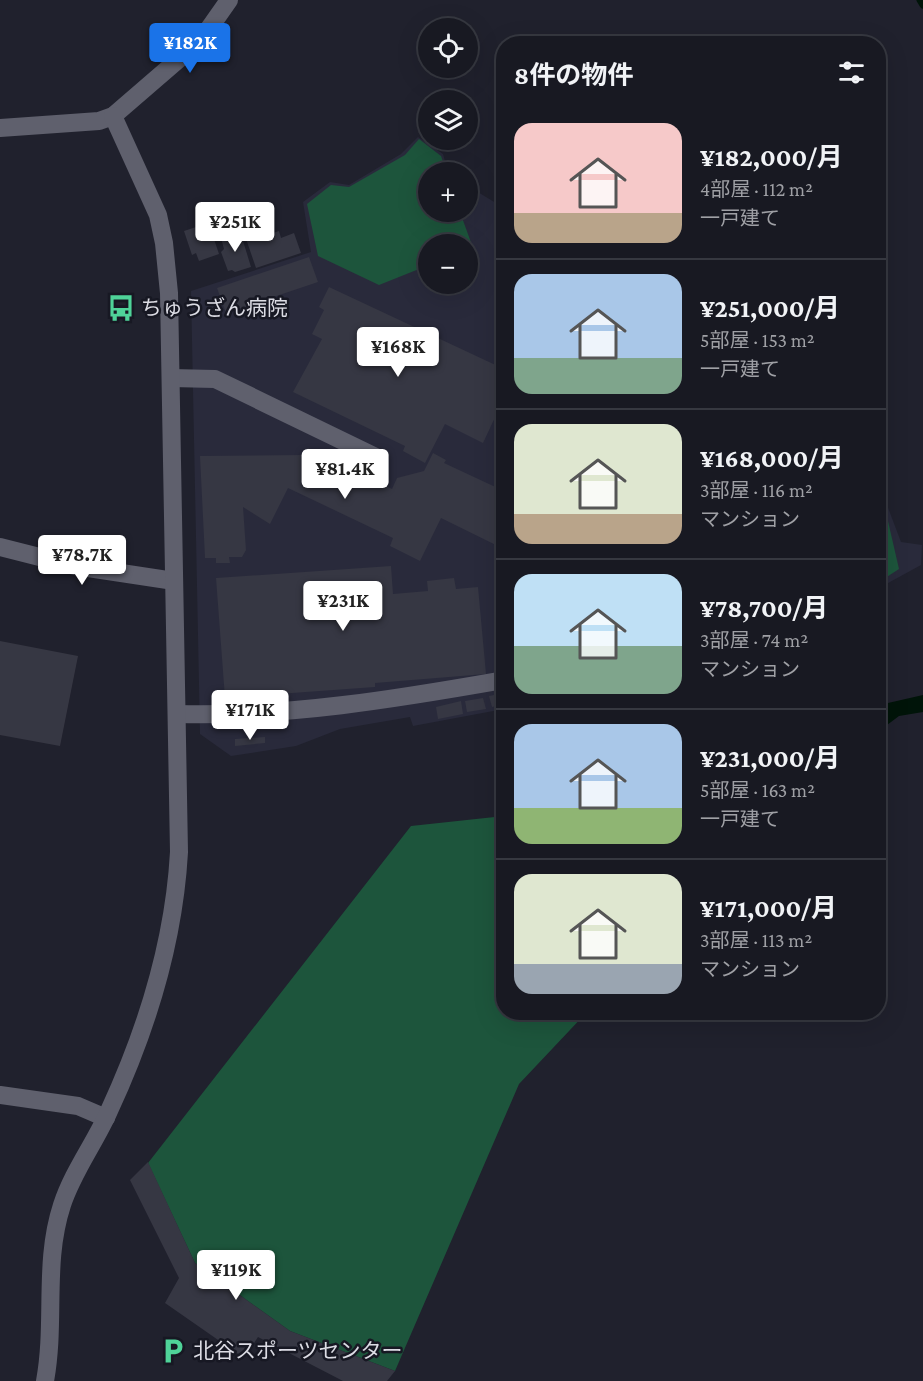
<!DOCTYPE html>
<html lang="ja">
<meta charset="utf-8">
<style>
body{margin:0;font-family:"Crimson Pro","Noto Sans JP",serif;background:#21222a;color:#f1f3f6;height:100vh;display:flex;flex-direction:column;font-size:22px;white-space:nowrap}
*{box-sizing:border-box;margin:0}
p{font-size:20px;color:#9fa0a5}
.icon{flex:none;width:33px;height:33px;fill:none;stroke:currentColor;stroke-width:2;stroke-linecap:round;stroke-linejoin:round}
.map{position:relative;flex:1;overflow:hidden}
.sheet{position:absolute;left:496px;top:36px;width:390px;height:984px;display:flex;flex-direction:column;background:#181922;border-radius:24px;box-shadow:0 6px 24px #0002,0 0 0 2px #363840}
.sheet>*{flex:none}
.buttons{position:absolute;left:418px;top:18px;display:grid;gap:12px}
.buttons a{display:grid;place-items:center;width:60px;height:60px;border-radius:50%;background:#181922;box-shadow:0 6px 24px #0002,0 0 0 2px #363840;font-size:30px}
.price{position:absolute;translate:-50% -51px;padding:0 14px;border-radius:6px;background:#fff;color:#222;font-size:20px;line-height:39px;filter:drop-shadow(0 2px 3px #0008)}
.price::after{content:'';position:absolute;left:50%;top:36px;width:18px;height:14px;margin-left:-9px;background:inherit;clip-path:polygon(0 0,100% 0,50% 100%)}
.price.active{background:#1a73e8;color:#fff}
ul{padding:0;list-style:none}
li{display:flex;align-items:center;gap:18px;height:150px;padding:0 18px}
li+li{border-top:2px solid #363840}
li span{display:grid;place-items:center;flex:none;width:168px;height:120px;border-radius:18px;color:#555}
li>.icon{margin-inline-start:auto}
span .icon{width:72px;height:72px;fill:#fffc;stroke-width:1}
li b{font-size:26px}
h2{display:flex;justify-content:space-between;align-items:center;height:72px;padding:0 18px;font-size:26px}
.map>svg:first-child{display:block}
.built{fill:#292a3b;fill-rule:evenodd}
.green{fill:#1d553c}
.water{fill:#001409}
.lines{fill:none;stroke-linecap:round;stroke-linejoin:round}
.stream{stroke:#001409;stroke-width:7}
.building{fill:#363743}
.minor{stroke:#5f606d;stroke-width:18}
.labels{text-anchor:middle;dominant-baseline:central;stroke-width:5;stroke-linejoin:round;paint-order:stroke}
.poi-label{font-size:21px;fill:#dcdce4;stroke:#171823;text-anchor:start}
</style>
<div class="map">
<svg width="923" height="1381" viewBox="0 0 923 1381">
<rect width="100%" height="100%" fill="#20212d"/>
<!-- built -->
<g class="built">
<path d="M418,137L443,154L448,172H429V212H468V186L504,208V709L413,726L410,717L340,729L296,746L231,756L200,734L191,291L311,252L303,202L330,182L349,185L401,154ZM429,244H468V284H429Z"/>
<path d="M879,497L887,505L901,542L922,545L921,565L879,588Z"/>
</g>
<!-- green -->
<g class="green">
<path d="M419,139L441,156L447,172H429V212H460L473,248L468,250V244H429V265L379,285L318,256L307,204L331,185L349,187L405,155Z"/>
<path d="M879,502L885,508L899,569L879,582Z"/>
<path d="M504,816V1012L586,1013L519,1084L395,1371L290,1331L195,1263L148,1163L411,826Z"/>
</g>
<!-- water -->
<path class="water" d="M923,695V712L899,716L879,731V710L888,703Z"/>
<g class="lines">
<!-- stream -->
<path class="stream" d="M920,0L923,5"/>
</g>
<!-- building -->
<g class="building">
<path d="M236,216L238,228L225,232L221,218Z"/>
<path d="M201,219L202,223L208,221L219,254L199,261L196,253L192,255L184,231L199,226L197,221Z"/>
<path d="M265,219L270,234L279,231L281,238L294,233L301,253L256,268L242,227Z"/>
<path d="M240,231L251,267L235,272L232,270L228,271L221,252L224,249L221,238Z"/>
<path d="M309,257L318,282L226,313L217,288Z"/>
<path d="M329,287L504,369V398L483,443L445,424L425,463L403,451L405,446L293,392L322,339L312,334L324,310L319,307Z"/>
<path d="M308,448L392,489L397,478L424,471L433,453L446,460L444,463L504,491V549L441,518L420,561L390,546L393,538L288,488L270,524L243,507L246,550L242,557H229L230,563H216V558H205L200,456L304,455Z"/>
<path d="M391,566L393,594L428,591L427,581L454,578L456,589L478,587L486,674L375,683V687L225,698L216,578Z"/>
<path d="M0,641L78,656L60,746L0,735Z"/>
<path d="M504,693V704L492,707L489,696Z"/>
<path d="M483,698L486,709L467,712L465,701Z"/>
<path d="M461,701L463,714L438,719L436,707Z"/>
<path d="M265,737V743L235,746V739Z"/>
<path d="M148,1162L195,1263L290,1331L395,1371L387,1381H343L258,1337L244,1358L165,1303L179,1278L130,1180Z"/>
</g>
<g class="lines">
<!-- minor -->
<g class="minor">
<path d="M0,128L99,121L113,116L201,40L229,0"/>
<path d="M171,378L215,379L378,458"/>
<path d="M0,547L75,566L174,581"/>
<path d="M177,714C287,717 396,699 504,680"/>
<path d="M0,1095L78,1106L106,1118"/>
<path d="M45,1381C56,1321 43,1263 62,1205C73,1171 95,1143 109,1111C147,1029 174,942 179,852L169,293L164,243L158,215L113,116"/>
</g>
</g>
<!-- icons -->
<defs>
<symbol id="bus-bare" viewBox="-9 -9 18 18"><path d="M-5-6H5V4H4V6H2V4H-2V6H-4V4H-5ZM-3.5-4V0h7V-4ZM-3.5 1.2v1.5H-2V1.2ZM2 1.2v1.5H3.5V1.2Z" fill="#4fd399" stroke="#171823" stroke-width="2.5" paint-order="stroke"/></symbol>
<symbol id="parking-bare" viewBox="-9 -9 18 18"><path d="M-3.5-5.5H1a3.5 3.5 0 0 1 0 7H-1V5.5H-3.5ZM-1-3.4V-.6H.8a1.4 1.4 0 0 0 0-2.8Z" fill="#4fd399" stroke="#171823" stroke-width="2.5" paint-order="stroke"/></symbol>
</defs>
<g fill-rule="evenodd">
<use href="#bus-bare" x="102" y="289" width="38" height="38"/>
<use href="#parking-bare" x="154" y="1332" width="38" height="38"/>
</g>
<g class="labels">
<!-- poi labels -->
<g class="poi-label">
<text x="141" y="308">ちゅうざん病院</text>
<text x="193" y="1351">北谷スポーツセンター</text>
</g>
</g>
</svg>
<div class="buttons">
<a><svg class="icon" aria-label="locate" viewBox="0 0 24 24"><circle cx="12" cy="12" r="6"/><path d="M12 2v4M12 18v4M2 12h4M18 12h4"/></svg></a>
<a><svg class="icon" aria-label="layers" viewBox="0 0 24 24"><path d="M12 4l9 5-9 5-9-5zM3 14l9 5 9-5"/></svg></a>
<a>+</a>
<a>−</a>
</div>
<b class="price active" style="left:190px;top:74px">¥182K</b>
<b class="price" style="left:235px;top:253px">¥251K</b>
<b class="price" style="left:398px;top:378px">¥168K</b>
<b class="price" style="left:345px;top:500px">¥81.4K</b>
<b class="price" style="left:82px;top:586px">¥78.7K</b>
<b class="price" style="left:343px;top:632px">¥231K</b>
<b class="price" style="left:250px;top:741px">¥171K</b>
<b class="price" style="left:236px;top:1301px">¥119K</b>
<section class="sheet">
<h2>8件の物件<svg class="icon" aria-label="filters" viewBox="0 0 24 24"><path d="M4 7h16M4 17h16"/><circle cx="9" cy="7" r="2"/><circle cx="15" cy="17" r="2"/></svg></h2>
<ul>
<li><span style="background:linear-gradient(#f6c9c9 75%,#b9a48a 0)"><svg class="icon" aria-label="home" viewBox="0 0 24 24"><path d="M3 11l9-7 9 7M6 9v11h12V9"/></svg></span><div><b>¥182,000/月</b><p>4部屋 · 112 m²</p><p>一戸建て</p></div></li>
<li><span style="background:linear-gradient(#a9c7e8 70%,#7fa58c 0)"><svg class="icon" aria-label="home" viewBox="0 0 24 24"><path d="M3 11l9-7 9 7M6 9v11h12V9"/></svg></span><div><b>¥251,000/月</b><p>5部屋 · 153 m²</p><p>一戸建て</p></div></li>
<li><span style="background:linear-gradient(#dfe7d0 75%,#b9a48a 0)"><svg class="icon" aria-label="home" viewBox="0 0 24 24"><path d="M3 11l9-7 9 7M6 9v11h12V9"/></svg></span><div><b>¥168,000/月</b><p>3部屋 · 116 m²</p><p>マンション</p></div></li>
<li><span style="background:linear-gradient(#bfe0f5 60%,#7fa58c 0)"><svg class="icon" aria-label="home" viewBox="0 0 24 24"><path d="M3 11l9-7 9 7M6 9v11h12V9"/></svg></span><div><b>¥78,700/月</b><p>3部屋 · 74 m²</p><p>マンション</p></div></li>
<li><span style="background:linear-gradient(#a9c7e8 70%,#8fb573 0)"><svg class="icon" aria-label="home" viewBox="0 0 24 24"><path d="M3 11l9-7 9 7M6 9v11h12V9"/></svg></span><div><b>¥231,000/月</b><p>5部屋 · 163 m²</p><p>一戸建て</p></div></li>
<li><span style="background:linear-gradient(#dfe7d0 75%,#9aa5b1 0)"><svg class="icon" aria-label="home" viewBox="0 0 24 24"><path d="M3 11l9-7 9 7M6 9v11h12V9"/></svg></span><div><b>¥171,000/月</b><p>3部屋 · 113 m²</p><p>マンション</p></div></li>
</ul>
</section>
</div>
